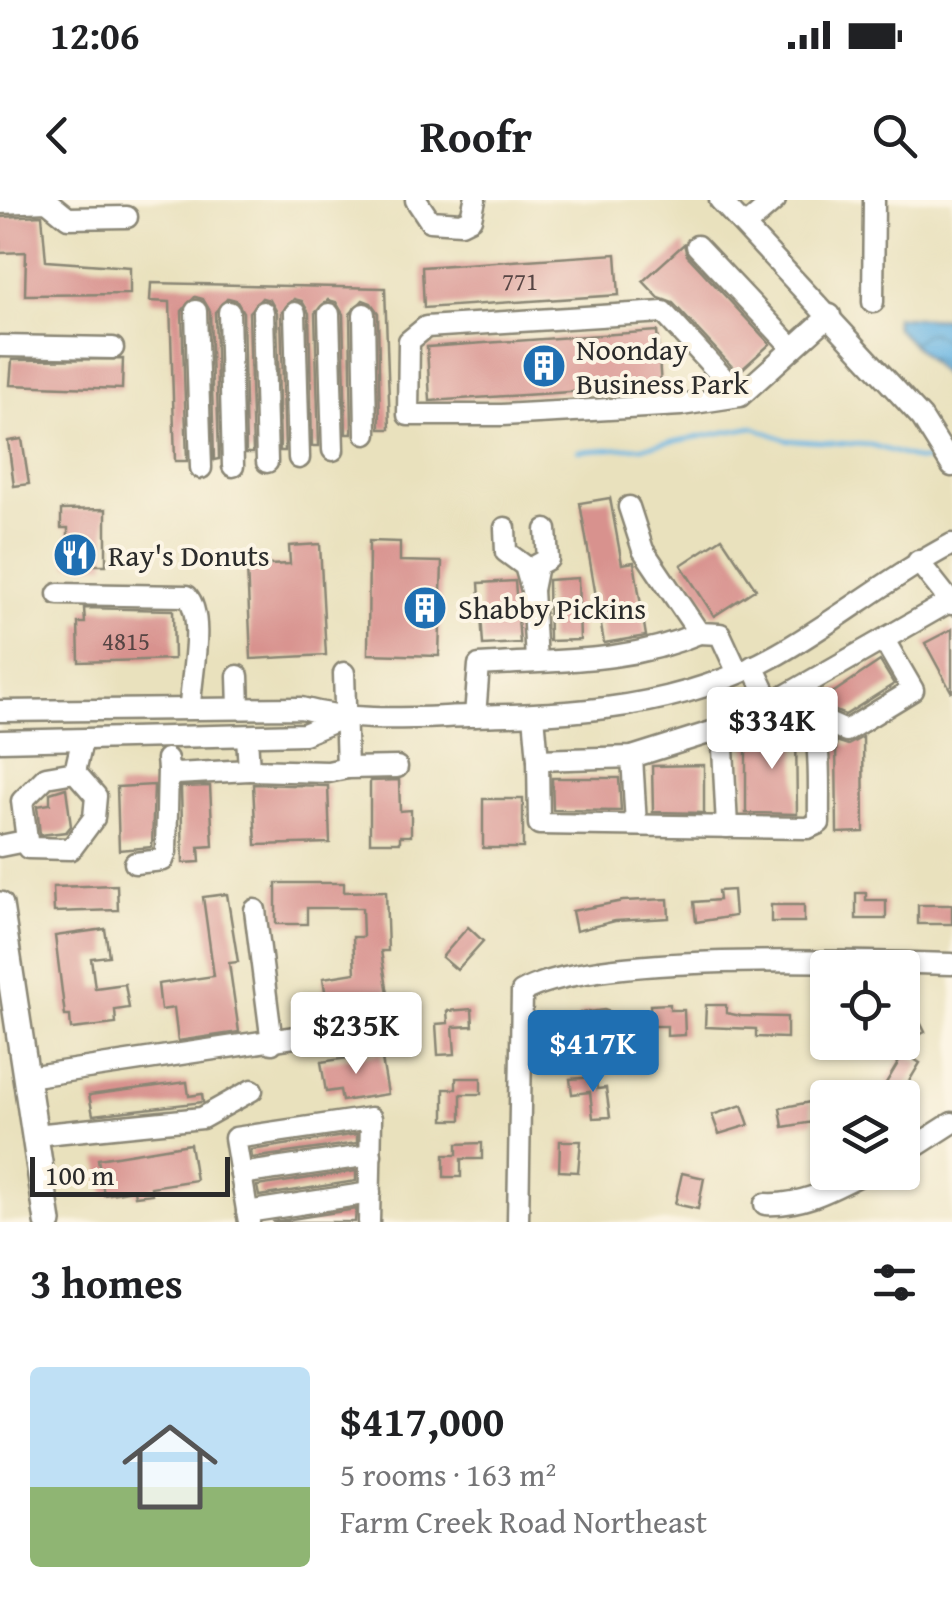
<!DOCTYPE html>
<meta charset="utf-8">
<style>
body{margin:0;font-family:"Gentium Book Plus",serif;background:#f2f2f2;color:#202124;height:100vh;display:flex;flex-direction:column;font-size:38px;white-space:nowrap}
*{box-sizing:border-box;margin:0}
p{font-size:32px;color:#757577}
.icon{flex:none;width:55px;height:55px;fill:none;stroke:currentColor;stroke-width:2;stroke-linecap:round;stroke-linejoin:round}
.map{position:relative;height:1022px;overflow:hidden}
.panel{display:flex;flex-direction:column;background:#fff;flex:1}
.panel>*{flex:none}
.tools{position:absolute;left:810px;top:750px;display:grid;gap:20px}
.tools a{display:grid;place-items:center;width:110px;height:110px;border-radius:10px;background:#fff;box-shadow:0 2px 8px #0004;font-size:50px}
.scale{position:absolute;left:30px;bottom:25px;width:200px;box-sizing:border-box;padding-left:10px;border:5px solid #2b2b2b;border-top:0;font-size:28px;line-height:35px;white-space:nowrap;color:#2b2b2b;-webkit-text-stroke:8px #fcf5e5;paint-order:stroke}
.price{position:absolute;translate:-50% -85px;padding:0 22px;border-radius:10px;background:#fff;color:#222;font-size:32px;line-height:65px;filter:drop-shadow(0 2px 5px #0008)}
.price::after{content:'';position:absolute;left:50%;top:60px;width:30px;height:22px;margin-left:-15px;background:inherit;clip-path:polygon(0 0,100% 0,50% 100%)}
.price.on{background:#1f6fb2;color:#fff}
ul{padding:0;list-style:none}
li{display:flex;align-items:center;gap:30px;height:250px;padding:0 30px}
li span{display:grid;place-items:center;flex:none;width:280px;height:200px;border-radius:10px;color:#555}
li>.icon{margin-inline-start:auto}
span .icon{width:120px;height:120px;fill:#fffc;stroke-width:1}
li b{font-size:42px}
h2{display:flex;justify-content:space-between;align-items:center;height:120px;padding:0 30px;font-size:42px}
.status{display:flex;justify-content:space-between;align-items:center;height:70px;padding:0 50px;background:#fff;direction:ltr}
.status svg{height:28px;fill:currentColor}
header{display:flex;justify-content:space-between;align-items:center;height:130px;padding:0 30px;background:#fff;font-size:45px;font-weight:700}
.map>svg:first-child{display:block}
.water{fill:url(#water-waves);stroke:#4a7087;stroke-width:2.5}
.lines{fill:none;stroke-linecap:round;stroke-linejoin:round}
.stream{stroke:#6ab6e3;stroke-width:4}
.building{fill:#d8928e}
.minor-casing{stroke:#8a8674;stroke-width:25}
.major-casing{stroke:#8a8674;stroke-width:30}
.minor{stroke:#fff;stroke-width:20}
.major{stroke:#fff;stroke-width:25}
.labels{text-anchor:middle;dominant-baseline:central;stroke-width:8;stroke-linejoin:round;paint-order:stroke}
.number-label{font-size:25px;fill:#564544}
.poi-label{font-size:30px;fill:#2b2b2b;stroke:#fcf5e5;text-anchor:start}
</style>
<div class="status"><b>12:06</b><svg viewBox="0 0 49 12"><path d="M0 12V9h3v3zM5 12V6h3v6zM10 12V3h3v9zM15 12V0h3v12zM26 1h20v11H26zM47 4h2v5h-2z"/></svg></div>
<header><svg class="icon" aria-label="back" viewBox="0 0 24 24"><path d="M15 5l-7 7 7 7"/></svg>Roofr<svg class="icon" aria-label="search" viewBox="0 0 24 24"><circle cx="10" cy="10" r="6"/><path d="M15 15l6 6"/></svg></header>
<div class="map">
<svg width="952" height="1022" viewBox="0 0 952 1022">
<defs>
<pattern id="water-waves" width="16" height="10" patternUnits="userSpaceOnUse" patternTransform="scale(2.5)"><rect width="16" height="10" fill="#6ab6e3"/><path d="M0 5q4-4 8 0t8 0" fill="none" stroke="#5794b8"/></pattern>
</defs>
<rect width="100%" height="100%" fill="#fcf5e5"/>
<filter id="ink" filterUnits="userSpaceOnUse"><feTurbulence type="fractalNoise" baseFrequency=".01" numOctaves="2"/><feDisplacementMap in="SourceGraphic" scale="20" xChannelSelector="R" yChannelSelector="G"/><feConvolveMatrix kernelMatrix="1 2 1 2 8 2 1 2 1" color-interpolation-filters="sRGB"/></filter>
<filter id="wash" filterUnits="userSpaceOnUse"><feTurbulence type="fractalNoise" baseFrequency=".0048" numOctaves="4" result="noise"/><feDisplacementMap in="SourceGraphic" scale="40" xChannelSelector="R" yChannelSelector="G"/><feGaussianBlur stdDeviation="2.25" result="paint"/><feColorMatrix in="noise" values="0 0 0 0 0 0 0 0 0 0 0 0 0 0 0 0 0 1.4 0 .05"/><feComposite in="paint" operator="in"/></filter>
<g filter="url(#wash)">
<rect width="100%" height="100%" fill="#e9e1bd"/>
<!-- water -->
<path class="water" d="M895,117L952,119V183L896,128Z"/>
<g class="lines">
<!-- stream -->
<path class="stream" d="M578,251L643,247L753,227L787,240L872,245L919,260L934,259"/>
</g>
<g id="blocks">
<!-- building -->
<g class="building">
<path d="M42,15L46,61L130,67V94L25,95L26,52L0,53V17Z"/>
<path d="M684,44L687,55L770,144L738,173L673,103L659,98L643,81Z"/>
<path d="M616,54L619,95L424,108L422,67Z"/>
<path d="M151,83L385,88L390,229H380L378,113L371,103L363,100L350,114L352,234H346L343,114L336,102L328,100L315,113L319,246H312L309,113L302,101L294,99L281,113L285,251H280L277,112L270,100L262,98L249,112L253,253H246L243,112L236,100L228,98L215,112L219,259L214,260L210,111L203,99L195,97L182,111L187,261H175L170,102L150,101Z"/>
<path d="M657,131L661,186L430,201L427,147Z"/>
<path d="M123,159L122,189L10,185L12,160Z"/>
<path d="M22,239L29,284L14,286L8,241Z"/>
<path d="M610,298L622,364L634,362L646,436L604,443L580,303Z"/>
<path d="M106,309V365H68V328H61V310Z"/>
<path d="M722,338L756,389L714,416L681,365Z"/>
<path d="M369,341L400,342V361L442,362L439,456L368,454Z"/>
<path d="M320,344L326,455L251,459L247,366L290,364L289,346Z"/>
<path d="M578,378L580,440L549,441L548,380Z"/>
<path d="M515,381L520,443L483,445L479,383Z"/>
<path d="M84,408L173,410L174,459L79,462L78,423H85Z"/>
<path d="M952,429V493L925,443Z"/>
<path d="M880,461L894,484L845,515L833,510L825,498Z"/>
<path d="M771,526H796L797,614L746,613V536H771Z"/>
<path d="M863,537L864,632L837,633L836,541L848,545Z"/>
<path d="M704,565V613L653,612L652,566Z"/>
<path d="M552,578H619L621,611L553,610Z"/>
<path d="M399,580L400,611L411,610V636H400V642H370V581Z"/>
<path d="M253,584L328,586L330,643L256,645Z"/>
<path d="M154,585L152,647L119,650L117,587Z"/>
<path d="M210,586L213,646L199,647L200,662L183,663L181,587Z"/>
<path d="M66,588L71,626L66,632L40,635L37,606L50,604V593Z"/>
<rect x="483" y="599" width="40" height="49"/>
<path d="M276,683H344V692L386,691L388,751H381L388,794L327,804L323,778L355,773L353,737H363L362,708H307V724H276Z"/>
<path d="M117,685L118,710L54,712L53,687Z"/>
<path d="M733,690L735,716L696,722L694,702L719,700L718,691Z"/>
<path d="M856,693H866V700H886V719H856Z"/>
<path d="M227,694L238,762L229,763L239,832L178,841L174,808L161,810L158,784L214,776L203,697Z"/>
<path d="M668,699L669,718L615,721L576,731L572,711L623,701Z"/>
<rect x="771" y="705" width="33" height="17"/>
<rect x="918" y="705" width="34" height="19"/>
<path d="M468,727L483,741L457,770L442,757Z"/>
<path d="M105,729L109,756L91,758L95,788L125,784L129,808L115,810L116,824L71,829L70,816H65L55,736Z"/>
<path d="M902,786L925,832L909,840L902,826Z"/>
<path d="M670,804V810H684L685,835L667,836V826H651L650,805Z"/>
<path d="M706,805H726V813L741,816L787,817V838L756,837V829L705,827Z"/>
<path d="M472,809L473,826L453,827L455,854L438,855L436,824L448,823L447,811Z"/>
<path d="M604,810L610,812L614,836L585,845L584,840L578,841L575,819L581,818L580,813Z"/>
<path d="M381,853L388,894L342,901L340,890L326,892L321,862Z"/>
<path d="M904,853L920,863L902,893L886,883Z"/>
<path d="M596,877L597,889L606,888L610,917L593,918L590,892L572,894L570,879Z"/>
<path d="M456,878H481V894H461V920H444V889H456Z"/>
<path d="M187,882L189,896L202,894L203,902L93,915L89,895Z"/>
<path d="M810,902L813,922L783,927L780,908Z"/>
<path d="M742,905L749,925L719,934L712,915Z"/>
<path d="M357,934V943L252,958L251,950Z"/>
<path d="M560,941H581L578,972L559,971Z"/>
<path d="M482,943V959H461V977H444V955H457V944Z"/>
<path d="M190,944L196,980L151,987L152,994L135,996L134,990L104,995L98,959Z"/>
<path d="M356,971V981L259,996L257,986Z"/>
<path d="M682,973L704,978L698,1009L675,1004Z"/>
<path d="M356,1009L355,1022H272Z"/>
</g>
</g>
</g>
<g filter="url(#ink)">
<use href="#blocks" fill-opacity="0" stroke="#8a8674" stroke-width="2.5"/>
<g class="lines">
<defs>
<g id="minor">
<path d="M416,0L430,21L461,23L471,18L475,0"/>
<path d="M720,0L922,218L952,266"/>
<path d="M0,3L47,1L68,18L127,17"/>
<path d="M745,26L775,0"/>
<path d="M697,46L793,148"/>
<path d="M873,102L874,0"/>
<path d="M196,111L201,268"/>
<path d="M229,112L233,266"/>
<path d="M263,112L267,262"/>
<path d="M295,113L299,258"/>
<path d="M329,114L333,250"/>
<path d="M364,114L366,234"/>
<path d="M0,146L113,148"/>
<path d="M740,196L663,112L426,127L409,141L408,215H502L681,205L740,196L830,115"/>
<path d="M629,307L643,350L699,433L720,434L738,473"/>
<path d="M505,328L506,352L525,366L532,390"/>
<path d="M918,361L952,404"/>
<path d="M58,394L187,396C206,418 190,479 190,508"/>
<path d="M536,461L532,390L537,365L548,359L546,330"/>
<path d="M753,466L771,504L947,403"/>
<path d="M238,476L239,508"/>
<path d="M0,511L301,508C356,523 411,518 468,516C578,514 680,509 778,454C838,420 891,376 952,344"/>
<path d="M534,515L538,560L632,557L737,524L771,504"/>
<path d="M475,516L479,465C556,460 627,464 699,433"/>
<path d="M815,517L846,531L913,490L884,440"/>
<path d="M722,528L727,627"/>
<path d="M247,536L249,570L328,572L347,568L344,473"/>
<path d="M0,541L304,534L340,519"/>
<path d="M632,557L636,625"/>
<path d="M167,559L168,569L176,574L249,570"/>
<path d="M538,560L539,624L808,628L819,623C818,574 824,533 800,489"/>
<path d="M347,568L397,567"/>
<path d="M75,572L46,577L22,601L28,648L71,649L94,618L96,596L75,572L82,541"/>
<path d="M0,646L25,641"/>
<path d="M135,663L163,660L166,652L168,569"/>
<path d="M255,710L272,843"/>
<path d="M27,877L362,827"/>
<path d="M35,935L202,918L252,890"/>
<path d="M902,955L952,923"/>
<path d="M241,974L371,955"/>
<path d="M765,1004C804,1006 832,989 866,972"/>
<path d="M247,1012L370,993"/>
<path d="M249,1022L235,938L371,918L369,1022"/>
<path d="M518,1022L522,792C593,751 861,762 952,764"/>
</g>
<path id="major" d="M0,705L48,1022"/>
</defs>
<!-- minor casing -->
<use href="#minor" class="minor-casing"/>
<!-- major casing -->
<use href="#major" class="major-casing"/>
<!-- minor -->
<use href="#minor" class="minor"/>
<!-- major -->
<use href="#major" class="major"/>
</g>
</g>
<!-- icons -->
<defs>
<symbol id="building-disc" viewBox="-11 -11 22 22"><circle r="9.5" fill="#1f6fb2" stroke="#fcf5e5"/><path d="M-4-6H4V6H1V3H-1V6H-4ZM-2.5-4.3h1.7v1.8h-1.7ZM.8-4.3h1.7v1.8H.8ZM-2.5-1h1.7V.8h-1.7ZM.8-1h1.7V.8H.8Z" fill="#fff"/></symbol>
<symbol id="restaurant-disc" viewBox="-11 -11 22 22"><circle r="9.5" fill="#1f6fb2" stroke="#fcf5e5"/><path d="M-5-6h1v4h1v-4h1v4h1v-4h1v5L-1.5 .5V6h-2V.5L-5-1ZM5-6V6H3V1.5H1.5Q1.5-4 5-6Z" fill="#fff"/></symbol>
</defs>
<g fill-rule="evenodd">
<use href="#building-disc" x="519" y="141" width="50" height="50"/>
<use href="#restaurant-disc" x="50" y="330" width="50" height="50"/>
<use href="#building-disc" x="400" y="383" width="50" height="50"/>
</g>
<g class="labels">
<!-- number labels -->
<g class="number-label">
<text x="520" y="81">771</text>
<text x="126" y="441">4815</text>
</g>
<!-- poi labels -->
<g class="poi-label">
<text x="576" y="149">Noonday<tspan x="576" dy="34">Business Park</tspan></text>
<text x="108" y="355">Ray's Donuts</text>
<text x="458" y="408">Shabby Pickins</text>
</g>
</g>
</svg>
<div class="tools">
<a><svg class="icon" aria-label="locate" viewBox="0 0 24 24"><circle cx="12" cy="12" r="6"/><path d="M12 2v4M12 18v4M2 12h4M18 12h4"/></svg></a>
<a><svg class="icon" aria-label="layers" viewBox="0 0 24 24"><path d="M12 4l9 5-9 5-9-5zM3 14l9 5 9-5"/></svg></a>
</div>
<div class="scale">100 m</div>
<b class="price" style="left:772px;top:572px">$334K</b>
<b class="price" style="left:356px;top:877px">$235K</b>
<b class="price on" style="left:593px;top:895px">$417K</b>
</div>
<section class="panel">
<h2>3 homes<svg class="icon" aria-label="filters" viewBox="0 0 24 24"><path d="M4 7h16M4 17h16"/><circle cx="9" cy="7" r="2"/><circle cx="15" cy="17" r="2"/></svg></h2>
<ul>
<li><span style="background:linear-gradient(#bfe0f5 60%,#8fb573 0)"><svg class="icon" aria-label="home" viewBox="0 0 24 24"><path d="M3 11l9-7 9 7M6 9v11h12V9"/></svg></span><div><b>$417,000</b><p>5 rooms · 163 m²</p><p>Farm Creek Road Northeast</p></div></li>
</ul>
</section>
